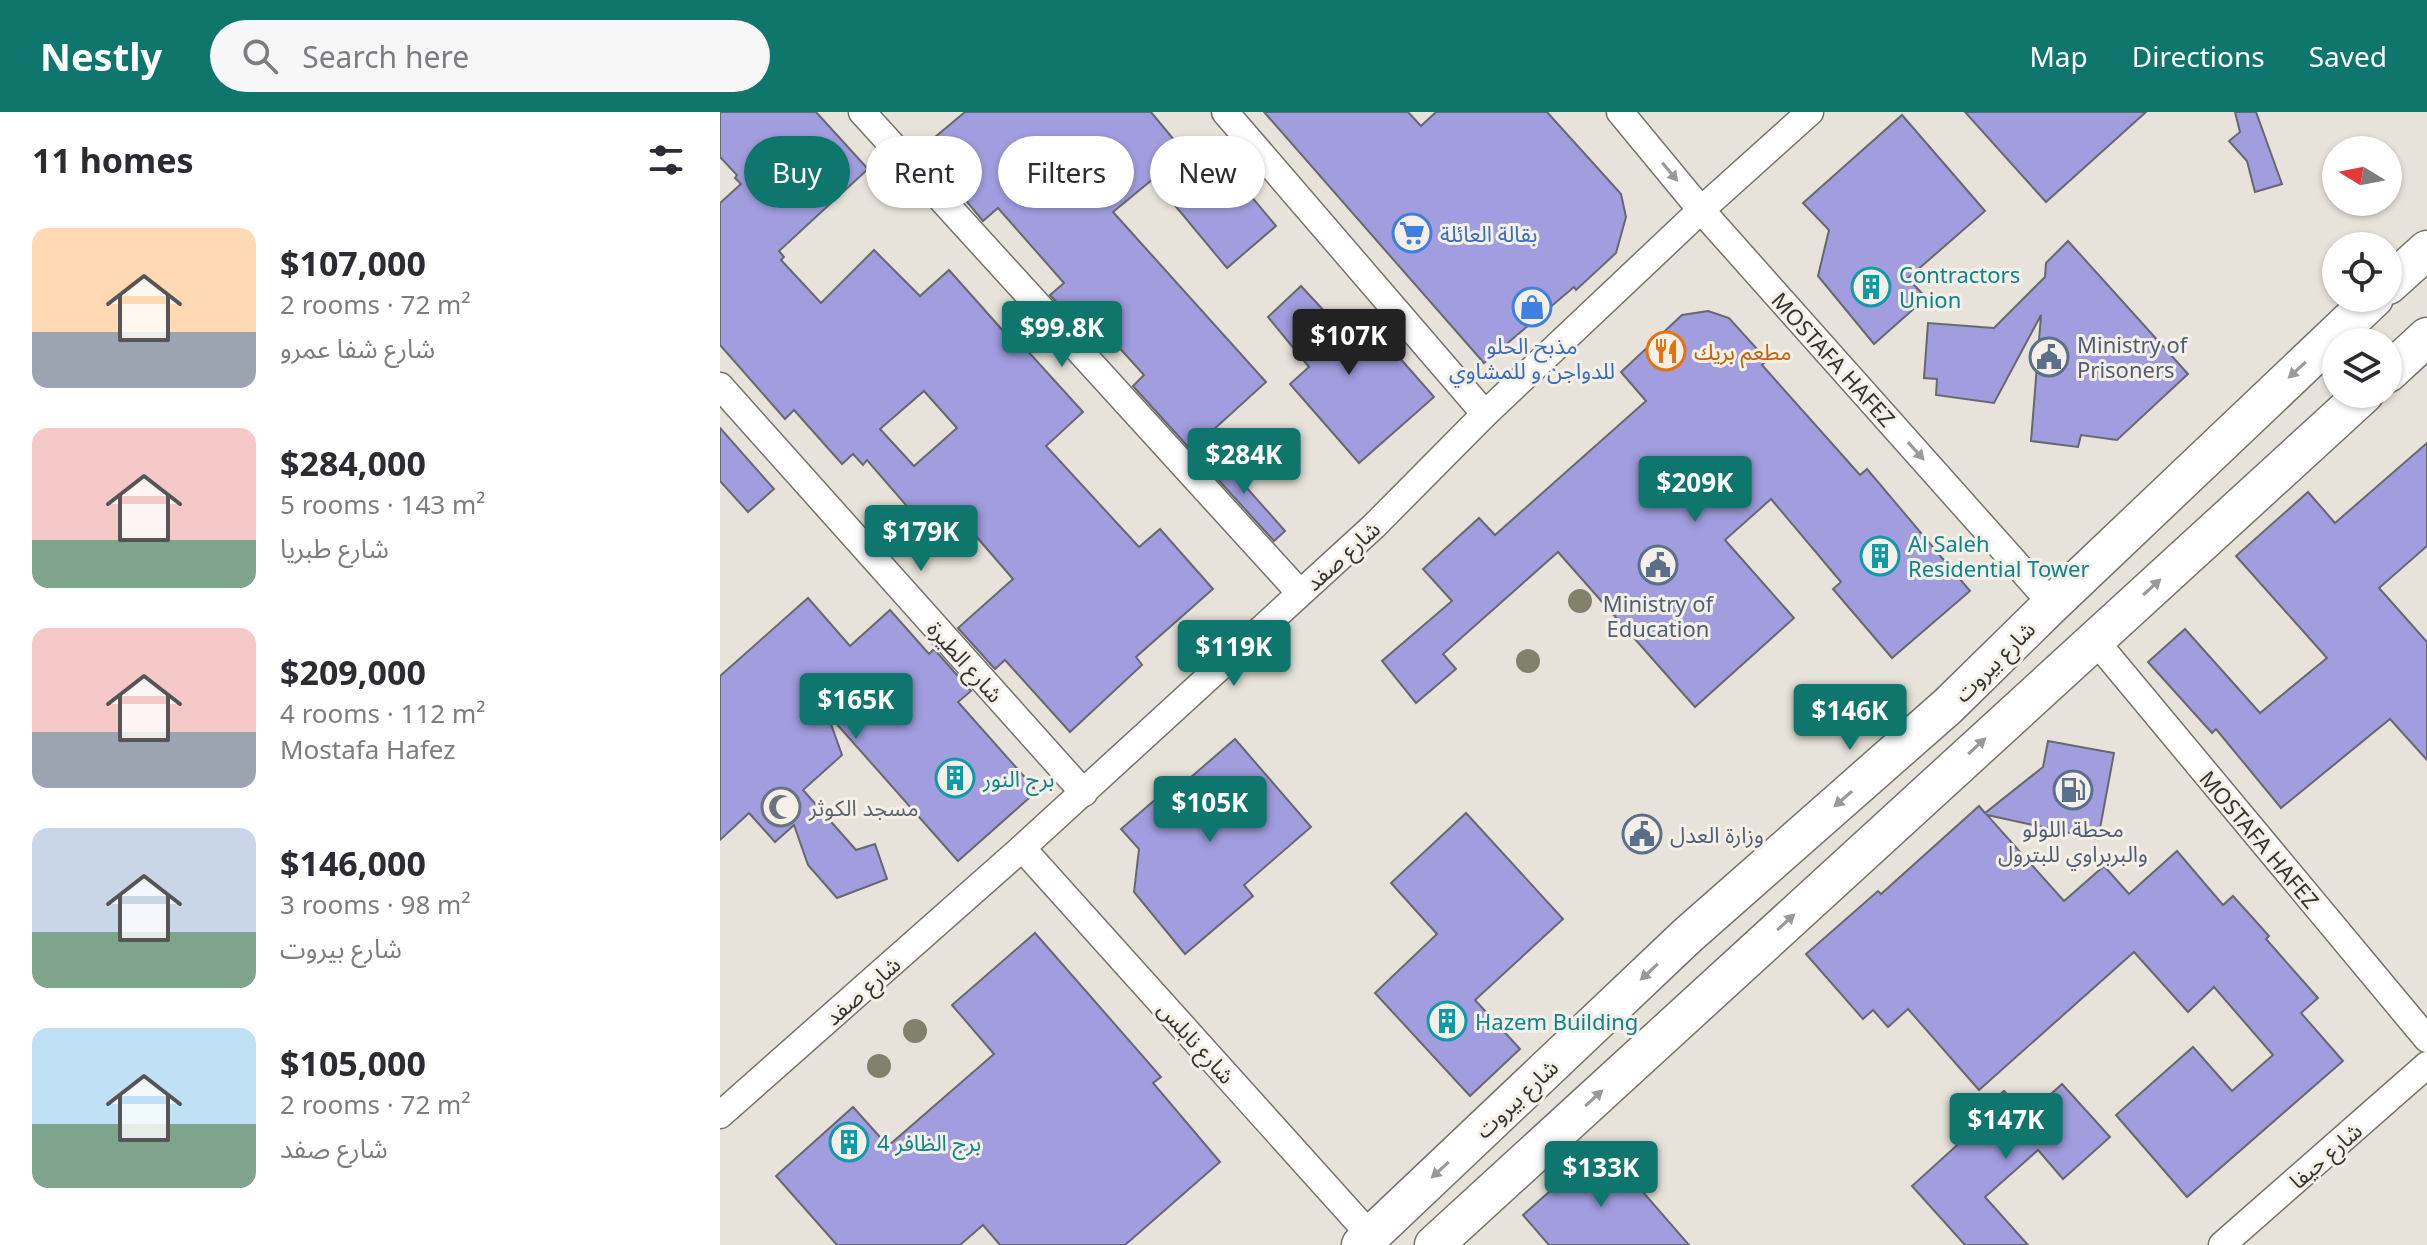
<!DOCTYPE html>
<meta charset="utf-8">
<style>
body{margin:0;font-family:"Noto Sans","Noto Sans Arabic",sans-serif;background:#f7f7f7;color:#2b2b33;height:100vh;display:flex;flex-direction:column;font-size:30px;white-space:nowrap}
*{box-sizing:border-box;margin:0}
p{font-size:26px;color:#7c7c81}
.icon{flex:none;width:44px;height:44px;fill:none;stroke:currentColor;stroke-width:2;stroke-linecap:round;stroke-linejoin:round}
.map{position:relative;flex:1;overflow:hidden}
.sheet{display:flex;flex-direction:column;background:#fff;width:720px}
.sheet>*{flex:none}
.top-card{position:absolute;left:24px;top:24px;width:760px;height:72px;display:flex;gap:16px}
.needle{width:52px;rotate:280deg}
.tools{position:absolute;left:1602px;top:24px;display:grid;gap:16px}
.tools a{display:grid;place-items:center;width:80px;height:80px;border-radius:50%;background:#fff;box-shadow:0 2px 6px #0004;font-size:40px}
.price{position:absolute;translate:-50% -68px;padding:0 18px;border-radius:8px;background:#0f766e;color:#fff;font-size:26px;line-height:52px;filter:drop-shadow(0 2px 4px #0008)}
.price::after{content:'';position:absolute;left:50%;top:48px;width:24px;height:18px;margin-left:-12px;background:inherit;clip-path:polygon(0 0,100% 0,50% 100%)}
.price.selected{background:#222;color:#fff}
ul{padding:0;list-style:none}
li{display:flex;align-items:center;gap:24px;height:200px;padding:0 32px}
li span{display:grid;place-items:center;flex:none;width:224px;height:160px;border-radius:16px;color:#555}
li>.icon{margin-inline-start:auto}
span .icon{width:96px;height:96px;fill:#fffc;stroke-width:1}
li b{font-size:34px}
h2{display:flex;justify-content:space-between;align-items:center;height:96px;padding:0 32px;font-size:34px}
.chip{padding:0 28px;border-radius:36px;background:#fff;box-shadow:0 2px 6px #0004;font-size:28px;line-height:72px}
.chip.selected{background:#0f766e;color:#fff}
header{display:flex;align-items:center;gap:48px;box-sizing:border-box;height:112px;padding:0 40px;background:#0f766e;color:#fff}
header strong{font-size:38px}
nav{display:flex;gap:44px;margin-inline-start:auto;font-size:28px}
.search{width:560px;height:72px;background:#f7f7f7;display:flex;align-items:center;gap:20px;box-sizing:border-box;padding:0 28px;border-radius:44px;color:#7c7c81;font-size:30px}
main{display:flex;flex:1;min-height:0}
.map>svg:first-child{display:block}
.building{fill:#a19dde;stroke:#67676f;stroke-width:2;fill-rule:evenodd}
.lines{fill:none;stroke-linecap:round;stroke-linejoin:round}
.street-casing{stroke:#76726a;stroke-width:29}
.secondary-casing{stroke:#76726a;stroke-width:41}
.street{stroke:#fff;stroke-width:26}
.secondary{stroke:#fff;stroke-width:38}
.tree{fill:#82816b}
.oneway{fill:#9a9997}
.labels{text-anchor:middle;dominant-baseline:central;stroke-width:6;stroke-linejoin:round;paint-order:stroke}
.shop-label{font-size:22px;fill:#366cbe;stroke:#f5f0e7;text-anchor:start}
.culture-label{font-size:22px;fill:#0d838f;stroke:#f5f0e7;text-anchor:start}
.service-label{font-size:22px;fill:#4e5e75;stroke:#f5f0e7;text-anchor:start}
.food-label{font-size:22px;fill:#c56008;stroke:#f5f0e7;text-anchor:start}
.street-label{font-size:22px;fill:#35332f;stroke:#f5f0e7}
.worship-label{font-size:22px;fill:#5b616d;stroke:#f5f0e7;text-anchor:start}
</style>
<header>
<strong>Nestly</strong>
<div class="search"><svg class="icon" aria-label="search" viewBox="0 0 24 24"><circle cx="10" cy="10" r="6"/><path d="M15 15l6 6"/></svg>Search here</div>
<nav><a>Map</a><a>Directions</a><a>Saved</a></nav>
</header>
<main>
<section class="sheet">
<h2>11 homes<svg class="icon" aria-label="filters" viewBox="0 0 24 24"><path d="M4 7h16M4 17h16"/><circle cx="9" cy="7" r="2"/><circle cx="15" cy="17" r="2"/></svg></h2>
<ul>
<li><span style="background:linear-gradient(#ffd9b3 65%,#9aa5b1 0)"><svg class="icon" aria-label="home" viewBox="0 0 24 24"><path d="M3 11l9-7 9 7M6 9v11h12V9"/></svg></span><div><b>$107,000</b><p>2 rooms · 72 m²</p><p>شارع شفا عمرو</p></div></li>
<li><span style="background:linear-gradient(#f6c9c9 70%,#7fa58c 0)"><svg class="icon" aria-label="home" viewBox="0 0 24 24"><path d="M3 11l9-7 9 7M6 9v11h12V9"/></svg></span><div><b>$284,000</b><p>5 rooms · 143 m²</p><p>شارع طبريا</p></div></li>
<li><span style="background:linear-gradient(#f6c9c9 65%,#9aa5b1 0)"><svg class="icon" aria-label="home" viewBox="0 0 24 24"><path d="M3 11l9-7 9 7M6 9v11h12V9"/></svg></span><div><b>$209,000</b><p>4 rooms · 112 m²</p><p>Mostafa Hafez</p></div></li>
<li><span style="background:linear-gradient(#c9d6e8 65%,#7fa58c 0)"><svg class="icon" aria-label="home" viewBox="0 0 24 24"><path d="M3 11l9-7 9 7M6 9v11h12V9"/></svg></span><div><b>$146,000</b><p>3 rooms · 98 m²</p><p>شارع بيروت</p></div></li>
<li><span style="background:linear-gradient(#bfe0f5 60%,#7fa58c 0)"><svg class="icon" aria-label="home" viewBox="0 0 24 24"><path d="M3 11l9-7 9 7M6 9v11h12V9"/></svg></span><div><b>$105,000</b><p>2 rooms · 72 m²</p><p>شارع صفد</p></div></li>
</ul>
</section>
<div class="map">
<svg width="1707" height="1133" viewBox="0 0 1707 1133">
<rect width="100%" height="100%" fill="#e8e3da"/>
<!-- building -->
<g class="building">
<path d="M0,0H96L148,57L59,139L64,145L61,148L101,191L154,138L200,184L229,158L301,239L305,236L363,300L326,334L419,435L440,417L493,477L416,545L422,553L350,620L285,548L275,557L238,516L293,467L242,408L217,429L147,348L143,353L133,342L122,352L74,298L65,307L0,233V91L21,72L15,66L17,63L0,45ZM204,279L237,316L194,354L160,317Z"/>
<path d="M245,0H431L483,63L501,48L556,114L507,156L433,67L393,100L546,270L471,338L413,274L424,263L367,200L355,210L330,183L344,171L278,96L263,109L202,36Z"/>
<path d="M544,0H688L701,14L716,0H827L901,82L906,105L896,141L856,178L854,175L764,251Z"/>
<path d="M1245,0H1426L1326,90Z"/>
<path d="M1515,0H1536L1562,72L1535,80L1527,49L1509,29L1520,20Z"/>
<path d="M1182,3L1265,99L1188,166L1206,186L1154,232L1098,164L1109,118L1083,91Z"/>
<path d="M1348,129L1468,262L1397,328L1361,323L1358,335L1311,329L1321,203L1274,291L1216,283L1217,267L1204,266L1208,211L1274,216L1325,165L1326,151Z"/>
<path d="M581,174L632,229L650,212L714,285L639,351L570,272L589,255L548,205Z"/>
<path d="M988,199L1009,206L1047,248L1042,253L1140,363L1147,357L1250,479L1172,546L1113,477L1121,470L1051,387L1005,428L1074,506L975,595L838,440L723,542L736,557L696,591L662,549L732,489L703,457L759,406L775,423L926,289L901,260L962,203Z"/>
<path d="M0,316L54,377L28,400L0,369Z"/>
<path d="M1707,331V434L1659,476L1707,530V648L1670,607L1561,696L1496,617L1492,621L1428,550L1465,517L1540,601L1607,546L1516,444L1588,380L1615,411Z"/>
<path d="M495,340L565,419L554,429L483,351Z"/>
<path d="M88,486L130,534L170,498L209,542L214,537L251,579L238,590L317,679L238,749L107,601L122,643L83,678L136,738L155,732L167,767L117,786L88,753L74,713L55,730L29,701L0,728V564Z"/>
<path d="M515,627L591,715L524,773L533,784L465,842L414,780L419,737L401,717L436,687L440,692Z"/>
<path d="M1328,629L1394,641L1378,727L1267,703L1344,789L1384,754L1409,782L1457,739L1503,793L1513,784L1549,824L1546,827L1598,886L1581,901L1623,949L1467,1085L1396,1003L1473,935L1512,979L1553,943L1494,875L1468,900L1414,840L1259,978L1188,897L1168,915L1153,898L1143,907L1086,842L1158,779L1161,782L1259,694L1265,701L1323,655Z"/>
<path d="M746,701L843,807L755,888L800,937L750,984L655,881L717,822L671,771Z"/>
<path d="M315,821L441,965L433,971L500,1050L405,1133H280L263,1113L240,1133H117L56,1064L133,995L168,1034L274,942L232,893Z"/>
<path d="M1342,972L1390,1025L1343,1067L1318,1038L1265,1085L1308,1133H1245L1192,1074L1245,1026L1239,1019L1284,979L1307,1004Z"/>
<path d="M882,1033L969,1133H829L803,1103Z"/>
</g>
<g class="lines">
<defs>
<g id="street">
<path d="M142,0L580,481"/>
<path d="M505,0L765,302"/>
<path d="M900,0L981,98L1332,492"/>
<path d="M0,274L364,681"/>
<path d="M1374,527L1707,927"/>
<path d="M302,736L651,1124"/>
<path d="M0,1003L302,736L654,414L765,302L981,98L1090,0"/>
<path d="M1502,1133L1707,953"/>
</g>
<g id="secondary">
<path d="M1668,173L1707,138"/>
<path d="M1668,261L1707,225"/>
<path d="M641,1133L968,823L1228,594L1332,492L1654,186"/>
<path d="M714,1133L1644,282"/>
</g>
</defs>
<!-- street casing -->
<use href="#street" class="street-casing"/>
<!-- secondary casing -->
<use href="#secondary" class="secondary-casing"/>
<!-- street -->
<use href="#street" class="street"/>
<!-- secondary -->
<use href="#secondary" class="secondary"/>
</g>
<!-- trees -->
<g class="tree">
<circle cx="860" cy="489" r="12"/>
<circle cx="808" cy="549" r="12"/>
<circle cx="195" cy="919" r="12"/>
<circle cx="159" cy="954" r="12"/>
</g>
<!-- one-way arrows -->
<defs><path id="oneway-solid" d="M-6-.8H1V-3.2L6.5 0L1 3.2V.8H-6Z" transform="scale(2)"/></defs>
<g class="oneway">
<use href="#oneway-solid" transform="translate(950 60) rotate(50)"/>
<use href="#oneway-solid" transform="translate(1577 258) rotate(137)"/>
<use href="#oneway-solid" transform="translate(1196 339) rotate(48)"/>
<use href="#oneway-solid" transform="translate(1432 475) rotate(-42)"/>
<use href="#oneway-solid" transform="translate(1257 634) rotate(-43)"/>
<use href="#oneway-solid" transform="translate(1123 687) rotate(139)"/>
<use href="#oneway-solid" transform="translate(1066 810) rotate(-43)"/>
<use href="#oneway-solid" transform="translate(929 860) rotate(137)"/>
<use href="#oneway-solid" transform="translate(874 986) rotate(-43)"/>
<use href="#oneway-solid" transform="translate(720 1058) rotate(137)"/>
</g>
<!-- icons -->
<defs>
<symbol id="supermarket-ring" viewBox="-11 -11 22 22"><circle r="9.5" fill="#f5f0e7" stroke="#3f7fe0" stroke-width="1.5"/><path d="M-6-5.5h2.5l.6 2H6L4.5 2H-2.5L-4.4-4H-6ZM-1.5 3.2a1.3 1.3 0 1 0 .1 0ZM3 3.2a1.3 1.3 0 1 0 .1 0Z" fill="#3f7fe0"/></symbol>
<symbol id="building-ring" viewBox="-11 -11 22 22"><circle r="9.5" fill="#f5f0e7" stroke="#0f9aa8" stroke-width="1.5"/><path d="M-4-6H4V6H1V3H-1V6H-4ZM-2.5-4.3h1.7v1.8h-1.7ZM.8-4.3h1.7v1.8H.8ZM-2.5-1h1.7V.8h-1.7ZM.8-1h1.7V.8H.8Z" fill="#0f9aa8"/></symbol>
<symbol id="shop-ring" viewBox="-11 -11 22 22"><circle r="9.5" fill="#f5f0e7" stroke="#3f7fe0" stroke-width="1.5"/><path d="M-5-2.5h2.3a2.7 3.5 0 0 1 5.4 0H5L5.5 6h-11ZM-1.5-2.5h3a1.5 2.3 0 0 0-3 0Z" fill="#3f7fe0"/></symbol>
<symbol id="restaurant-ring" viewBox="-11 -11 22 22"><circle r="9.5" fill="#f5f0e7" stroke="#e8710a" stroke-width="1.5"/><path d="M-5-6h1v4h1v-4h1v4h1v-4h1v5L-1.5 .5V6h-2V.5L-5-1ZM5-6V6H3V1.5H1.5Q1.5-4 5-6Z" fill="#e8710a"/></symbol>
<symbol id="civic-ring" viewBox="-11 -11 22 22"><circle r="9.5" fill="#f5f0e7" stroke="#5c6f8a" stroke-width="1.5"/><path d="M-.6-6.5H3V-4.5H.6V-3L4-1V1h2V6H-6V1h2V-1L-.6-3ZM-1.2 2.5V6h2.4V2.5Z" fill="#5c6f8a"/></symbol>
<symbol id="fuel-ring" viewBox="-11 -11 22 22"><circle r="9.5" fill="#f5f0e7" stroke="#5c6f8a" stroke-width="1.5"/><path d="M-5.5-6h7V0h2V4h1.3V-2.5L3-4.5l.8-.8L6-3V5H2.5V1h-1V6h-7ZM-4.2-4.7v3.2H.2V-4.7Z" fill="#5c6f8a"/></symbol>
<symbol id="mosque-ring" viewBox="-11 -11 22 22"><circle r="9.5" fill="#f5f0e7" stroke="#6b7280" stroke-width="1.5"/><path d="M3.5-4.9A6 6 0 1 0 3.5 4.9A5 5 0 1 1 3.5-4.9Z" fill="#6b7280"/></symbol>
</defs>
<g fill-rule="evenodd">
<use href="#supermarket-ring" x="670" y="99" width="44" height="44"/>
<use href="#building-ring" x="1129" y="153" width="44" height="44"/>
<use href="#shop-ring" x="790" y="173" width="44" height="44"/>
<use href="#restaurant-ring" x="924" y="217" width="44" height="44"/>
<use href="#civic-ring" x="1307" y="223" width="44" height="44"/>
<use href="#building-ring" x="1138" y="422" width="44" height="44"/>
<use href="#civic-ring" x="916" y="431" width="44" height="44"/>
<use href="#building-ring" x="213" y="644" width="44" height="44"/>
<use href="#fuel-ring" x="1331" y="656" width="44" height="44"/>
<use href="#mosque-ring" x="39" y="673" width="44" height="44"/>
<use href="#civic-ring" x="900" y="700" width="44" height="44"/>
<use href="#building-ring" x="705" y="887" width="44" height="44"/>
<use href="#building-ring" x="107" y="1008" width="44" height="44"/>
</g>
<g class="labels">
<!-- shop labels -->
<g class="shop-label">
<text x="720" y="121">بقالة العائلة</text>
<text x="812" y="233" text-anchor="middle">مذبح الحلو<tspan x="812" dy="25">للدواجن و للمشاوي</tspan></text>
</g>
<!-- culture labels -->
<g class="culture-label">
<text x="1179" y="162">Contractors<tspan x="1179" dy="25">Union</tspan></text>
<text x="1188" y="431">Al Saleh<tspan x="1188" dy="25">Residential Tower</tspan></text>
<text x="263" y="666">برج النور</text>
<text x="755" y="909">Hazem Building</text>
<text x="157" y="1030">برج الظافر 4</text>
</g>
<!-- service labels -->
<g class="service-label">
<text x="1357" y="232">Ministry of<tspan x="1357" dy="25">Prisoners</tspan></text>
<text x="938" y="491" text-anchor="middle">Ministry of<tspan x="938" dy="25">Education</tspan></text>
<text x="1353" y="716" text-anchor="middle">محطة اللولو<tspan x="1353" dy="25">والبربراوي للبترول</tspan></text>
<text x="950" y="722">وزارة العدل</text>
</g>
<!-- food labels -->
<g class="food-label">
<text x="974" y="239">مطعم بريك</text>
</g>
<!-- street labels -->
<g class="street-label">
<text transform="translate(1114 247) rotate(48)">MOSTAFA HAFEZ</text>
<text transform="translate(622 443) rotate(-42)">شارع صفد</text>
<text transform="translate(246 549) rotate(48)">شارع الطيرة</text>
<text transform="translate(1274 549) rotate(-45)">شارع بيروت</text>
<text transform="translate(1540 727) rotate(50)">MOSTAFA HAFEZ</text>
<text transform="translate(142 878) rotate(-41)">شارع صفد</text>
<text transform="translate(477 930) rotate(48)">شارع نابلس</text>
<text transform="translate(796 986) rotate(-43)">شارع بيروت</text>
<text transform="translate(1605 1043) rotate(-41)">شارع حيفا</text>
</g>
<!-- worship labels -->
<g class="worship-label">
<text x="89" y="695">مسجد الكوثر</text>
</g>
</g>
</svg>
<div class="tools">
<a><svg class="needle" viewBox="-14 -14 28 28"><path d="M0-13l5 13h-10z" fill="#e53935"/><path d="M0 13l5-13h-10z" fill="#7c7c81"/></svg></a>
<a><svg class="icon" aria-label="locate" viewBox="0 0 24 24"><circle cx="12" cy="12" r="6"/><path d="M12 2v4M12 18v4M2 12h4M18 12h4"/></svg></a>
<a><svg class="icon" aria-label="layers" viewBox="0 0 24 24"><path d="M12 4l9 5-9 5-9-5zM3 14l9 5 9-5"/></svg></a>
</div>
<b class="price" style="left:342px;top:257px">$99.8K</b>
<b class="price selected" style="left:629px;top:265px">$107K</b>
<b class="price" style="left:524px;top:384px">$284K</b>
<b class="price" style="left:975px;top:412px">$209K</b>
<b class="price" style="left:201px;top:461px">$179K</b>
<b class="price" style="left:514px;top:576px">$119K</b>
<b class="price" style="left:136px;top:629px">$165K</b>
<b class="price" style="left:1130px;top:640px">$146K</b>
<b class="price" style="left:490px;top:732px">$105K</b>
<b class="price" style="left:1286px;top:1049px">$147K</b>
<b class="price" style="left:881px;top:1097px">$133K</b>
<div class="top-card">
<a class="chip selected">Buy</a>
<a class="chip">Rent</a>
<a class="chip">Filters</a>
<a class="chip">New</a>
</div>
</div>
</main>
